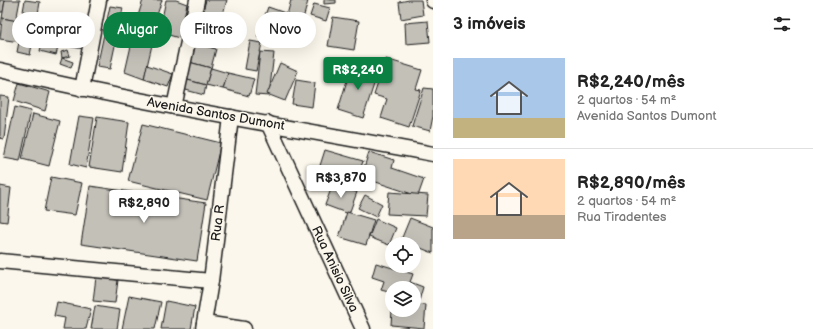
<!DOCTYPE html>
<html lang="pt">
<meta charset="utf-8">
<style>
body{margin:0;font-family:"Balsamiq Sans",sans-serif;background:#f2f2f2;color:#222;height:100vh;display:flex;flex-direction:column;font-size:15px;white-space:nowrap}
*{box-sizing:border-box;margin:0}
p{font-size:13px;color:#767676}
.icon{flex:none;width:22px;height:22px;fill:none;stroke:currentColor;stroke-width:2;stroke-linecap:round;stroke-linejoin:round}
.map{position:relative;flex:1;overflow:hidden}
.sheet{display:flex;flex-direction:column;background:#fff;width:380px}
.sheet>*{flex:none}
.top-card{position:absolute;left:12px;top:12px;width:361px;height:36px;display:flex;gap:8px}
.controls{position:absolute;left:385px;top:237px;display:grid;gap:8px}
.controls a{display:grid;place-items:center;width:36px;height:36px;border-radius:50%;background:#fff;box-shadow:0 4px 16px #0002;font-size:20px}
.price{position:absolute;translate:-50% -34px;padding:0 9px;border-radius:4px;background:#fff;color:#222;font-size:13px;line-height:26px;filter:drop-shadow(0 1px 2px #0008)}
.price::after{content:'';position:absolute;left:50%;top:24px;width:12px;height:9px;margin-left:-6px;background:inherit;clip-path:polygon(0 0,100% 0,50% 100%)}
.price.on{background:#0b8043;color:#fff}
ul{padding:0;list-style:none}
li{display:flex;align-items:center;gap:12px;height:100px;padding:0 20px}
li+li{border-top:1px solid #e0e0e0}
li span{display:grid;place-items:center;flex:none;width:112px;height:80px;border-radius:0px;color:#555}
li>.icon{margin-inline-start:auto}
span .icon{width:48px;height:48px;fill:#fffc;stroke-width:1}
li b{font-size:17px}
h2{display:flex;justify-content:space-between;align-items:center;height:48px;padding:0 20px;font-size:17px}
.pill{padding:0 14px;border-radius:18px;background:#fff;box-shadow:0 4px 16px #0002;font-size:14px;line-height:36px}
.pill.on{background:#0b8043;color:#fff}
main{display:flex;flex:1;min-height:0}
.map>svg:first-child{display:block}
.building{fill:#c3c0b8;stroke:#1c1c1c}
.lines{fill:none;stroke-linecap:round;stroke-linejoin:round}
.minor-casing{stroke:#1c1c1c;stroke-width:17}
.minor{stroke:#fbf7ec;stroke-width:14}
.labels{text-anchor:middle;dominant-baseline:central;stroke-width:3;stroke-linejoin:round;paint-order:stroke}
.street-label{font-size:13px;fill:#1c1c1c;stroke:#fbf7ec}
</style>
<main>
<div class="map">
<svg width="433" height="329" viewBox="0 0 433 329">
<rect width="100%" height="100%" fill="#fbf7ec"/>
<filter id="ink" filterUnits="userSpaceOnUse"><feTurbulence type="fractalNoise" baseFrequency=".025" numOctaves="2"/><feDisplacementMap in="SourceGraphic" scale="8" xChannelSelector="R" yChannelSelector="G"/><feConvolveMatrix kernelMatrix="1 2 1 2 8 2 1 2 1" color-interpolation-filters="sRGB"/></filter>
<g filter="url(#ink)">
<!-- building -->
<g class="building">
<path d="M0,0H5L3,12H0Z"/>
<path d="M5,0H20L16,21L2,18Z"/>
<path d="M25,0L40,2L37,20L22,17Z"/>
<path d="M143,0H162L154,24L137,19Z"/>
<path d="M166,0H176L187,4L179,38L159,32Z"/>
<path d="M206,0H227L213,48L194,42Z"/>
<path d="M291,0L308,1L303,19L287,15Z"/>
<path d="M324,0H336V3L324,4Z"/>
<path d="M409,0H421L423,15L401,19L399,2Z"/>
<path d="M314,4L330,8L326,21L310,16Z"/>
<path d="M110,6L123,8L110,69L97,67Z"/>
<path d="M268,7L288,14L277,45L257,37Z"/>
<path d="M71,17L87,18L86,31H70Z"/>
<path d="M333,17L359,21L354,50L328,46Z"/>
<path d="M2,18L23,22L19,42L0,39Z"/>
<path d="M48,20L64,24L56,55L40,51Z"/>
<path d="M428,21L430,42L406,44L405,23Z"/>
<path d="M23,22L36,25L30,55L17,52Z"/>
<path d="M136,24L156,28L144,79L125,72Z"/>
<path d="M69,35L86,38L84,49L67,46Z"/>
<path d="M250,41L262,43L256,71L245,69Z"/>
<path d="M194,43L216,49L211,68L189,62Z"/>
<path d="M68,50L70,56L62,58L61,52Z"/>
<path d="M260,52L274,53L269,96L255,95Z"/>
<path d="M62,58L73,62L71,68L60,64Z"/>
<path d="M386,59L422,70L416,89L421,90L409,127L381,118L387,99L374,95Z"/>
<path d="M189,62L211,68L206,85L184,79Z"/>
<path d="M280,63L298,71L285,101L267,94Z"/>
<path d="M352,64L378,72L363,118L338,110Z"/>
<path d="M147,65L173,74L168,87L144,79Z"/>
<path d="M211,68L228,73L223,89L206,85Z"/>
<path d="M228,73L254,79L249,96L223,89Z"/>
<path d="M184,79L206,85L204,95L182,89Z"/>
<path d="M296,80L315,83L312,107L292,104Z"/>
<path d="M19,83L50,92L45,111L14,101Z"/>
<path d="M424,88L433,89V116L430,131L412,126Z"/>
<path d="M0,96L9,97L4,139L0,138Z"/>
<path d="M15,107L31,111L20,161L4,158Z"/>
<path d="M33,114L60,121L49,166L22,159Z"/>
<path d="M79,116L94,118L86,168L70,164Z"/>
<path d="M97,117L129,122L122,172L89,167Z"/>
<path d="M143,124L221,143L207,200L128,181Z"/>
<path d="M325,150L363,161L355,186L317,175Z"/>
<path d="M369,152L394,160L392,168L424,179L418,196L361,177Z"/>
<path d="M51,177L82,183L75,215L44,211Z"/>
<path d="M333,184L357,192L349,214L325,205Z"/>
<path d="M0,186L11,188L7,222L0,221Z"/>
<path d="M90,186L206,203L197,261L81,244Z"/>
<path d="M389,192L428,195L426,216L387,214Z"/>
<path d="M365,195L382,204L376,217L358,208Z"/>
<path d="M347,212L374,220L366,245L339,237Z"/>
<path d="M410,218L433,227V253L401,240Z"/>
<path d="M376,219L396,228L389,245L369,237Z"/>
<path d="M376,263L413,274L410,282L423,287L419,301L414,300V288H392V293L381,290L384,281L372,277Z"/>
<path d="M96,277L118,280L115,303L93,301Z"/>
<path d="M129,296L161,302L155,329H122Z"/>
<path d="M166,301L195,307L191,329H161Z"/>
<path d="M57,302L91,309L86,329H63L65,318L54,316Z"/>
<path d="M414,304L426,305L424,328L391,325L392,310H414Z"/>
<path d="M95,306L120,310L117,329H91Z"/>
</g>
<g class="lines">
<defs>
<g id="minor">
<path d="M433,0V1"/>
<path d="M0,70C143,104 288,127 433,154"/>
<path d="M82,89L99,0"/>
<path d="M174,107L197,0"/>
<path d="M268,123L363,329"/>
<path d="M0,261L211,281"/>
<path d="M204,323L244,329"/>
<path d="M203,329L211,281L231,117"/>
</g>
</defs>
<!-- minor casing -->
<use href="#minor" class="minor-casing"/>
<!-- minor -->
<use href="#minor" class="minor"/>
</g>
</g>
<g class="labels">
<!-- street labels -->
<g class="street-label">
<text transform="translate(216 114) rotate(10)">Avenida Santos Dumont</text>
<text transform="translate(218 223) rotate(-83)">Rua R</text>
<text transform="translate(335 269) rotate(65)">Rua Anisio Silva</text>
</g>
</g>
</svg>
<div class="controls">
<a><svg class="icon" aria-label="locate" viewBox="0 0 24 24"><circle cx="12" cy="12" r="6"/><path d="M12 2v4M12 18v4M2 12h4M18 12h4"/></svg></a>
<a><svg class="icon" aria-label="layers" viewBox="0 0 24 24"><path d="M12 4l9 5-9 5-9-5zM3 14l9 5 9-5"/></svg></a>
</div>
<b class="price on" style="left:358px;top:91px">R$2,240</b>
<b class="price" style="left:341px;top:199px">R$3,870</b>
<b class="price" style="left:144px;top:224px">R$2,890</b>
<div class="top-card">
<a class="pill">Comprar</a>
<a class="pill on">Alugar</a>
<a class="pill">Filtros</a>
<a class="pill">Novo</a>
</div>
</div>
<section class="sheet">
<h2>3 imóveis<svg class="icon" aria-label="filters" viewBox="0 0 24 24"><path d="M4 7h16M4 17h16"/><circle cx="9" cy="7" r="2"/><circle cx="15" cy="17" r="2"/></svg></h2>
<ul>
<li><span style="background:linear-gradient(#a9c7e8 75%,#c2b280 0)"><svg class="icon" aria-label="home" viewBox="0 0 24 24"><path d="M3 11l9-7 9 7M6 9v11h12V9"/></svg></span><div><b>R$2,240/mês</b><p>2 quartos · 54 m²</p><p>Avenida Santos Dumont</p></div></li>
<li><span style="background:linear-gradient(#ffd9b3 70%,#b9a48a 0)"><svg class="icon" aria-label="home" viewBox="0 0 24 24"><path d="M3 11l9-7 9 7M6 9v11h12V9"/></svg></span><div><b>R$2,890/mês</b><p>2 quartos · 54 m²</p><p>Rua Tiradentes</p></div></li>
</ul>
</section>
</main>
